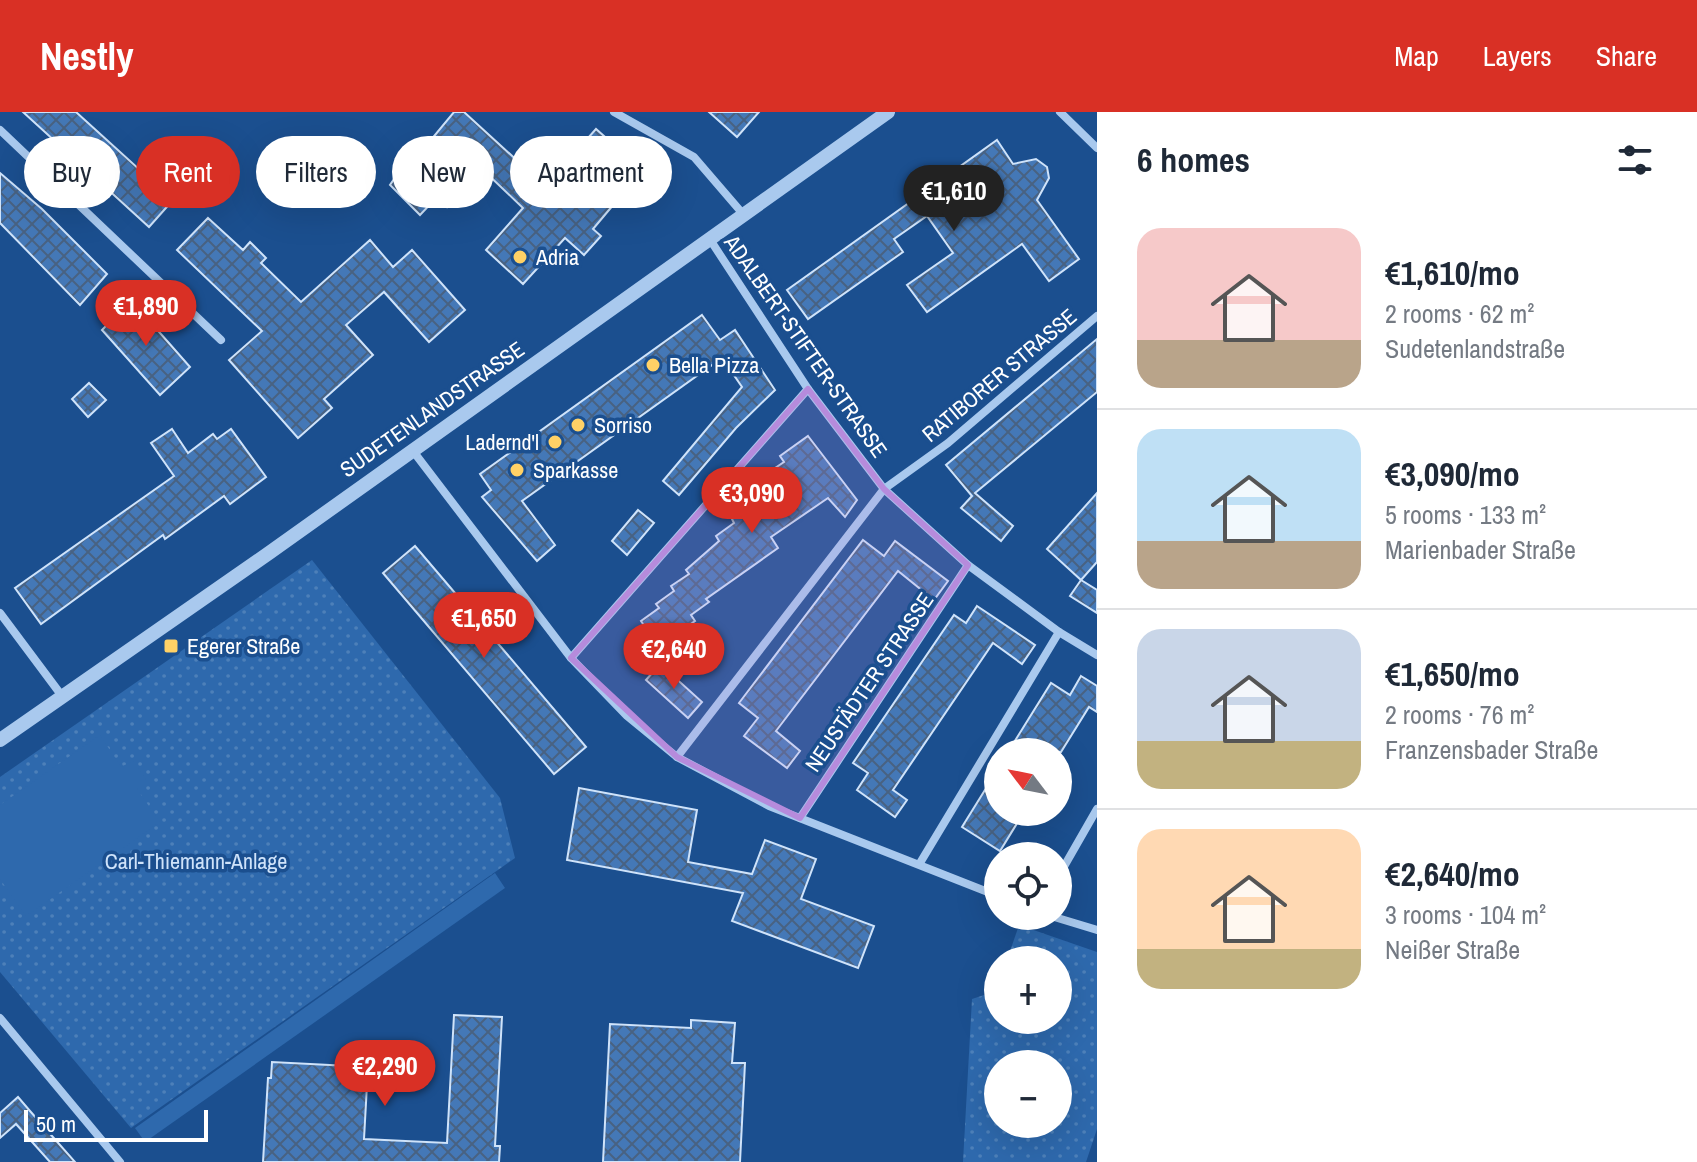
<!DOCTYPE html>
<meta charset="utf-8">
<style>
body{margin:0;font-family:"Archivo Narrow",sans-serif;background:#f6f6f7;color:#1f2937;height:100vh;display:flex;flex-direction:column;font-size:30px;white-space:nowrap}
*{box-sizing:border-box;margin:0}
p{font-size:26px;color:#747a83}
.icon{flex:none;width:44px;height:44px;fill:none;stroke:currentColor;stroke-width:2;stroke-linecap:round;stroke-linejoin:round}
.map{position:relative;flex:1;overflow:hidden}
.panel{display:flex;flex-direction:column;background:#fff;width:600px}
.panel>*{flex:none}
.hud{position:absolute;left:24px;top:24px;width:760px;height:72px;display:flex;gap:16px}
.needle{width:52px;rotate:302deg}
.buttons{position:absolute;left:984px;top:626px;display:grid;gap:16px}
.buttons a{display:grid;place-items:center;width:88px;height:88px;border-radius:50%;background:#fff;box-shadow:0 8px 32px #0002;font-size:40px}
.scale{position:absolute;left:24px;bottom:20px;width:184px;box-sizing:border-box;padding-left:8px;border:4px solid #fff;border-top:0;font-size:22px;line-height:28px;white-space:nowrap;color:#fff;-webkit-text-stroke:6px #1b4f8f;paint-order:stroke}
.price{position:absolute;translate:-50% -68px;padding:0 18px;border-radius:28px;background:#d93025;color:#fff;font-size:26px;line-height:52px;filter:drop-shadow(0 2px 4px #0008)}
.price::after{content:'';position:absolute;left:50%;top:48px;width:24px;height:18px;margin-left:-12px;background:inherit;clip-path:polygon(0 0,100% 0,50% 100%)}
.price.on{background:#222;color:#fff}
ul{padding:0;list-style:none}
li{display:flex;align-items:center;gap:24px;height:200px;padding:0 40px}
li+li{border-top:2px solid #e0e1e3}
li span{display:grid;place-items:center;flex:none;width:224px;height:160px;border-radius:24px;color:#555}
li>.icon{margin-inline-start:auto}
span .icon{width:96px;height:96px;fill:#fffc;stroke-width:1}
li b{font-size:34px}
h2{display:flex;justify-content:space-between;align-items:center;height:96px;padding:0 40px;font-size:34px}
.pill{padding:0 28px;border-radius:36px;background:#fff;box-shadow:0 8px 32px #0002;font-size:28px;line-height:72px}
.pill.on{background:#d93025;color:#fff}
header{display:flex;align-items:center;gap:48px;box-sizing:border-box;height:112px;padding:0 40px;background:#d93025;color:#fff}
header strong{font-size:38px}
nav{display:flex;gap:44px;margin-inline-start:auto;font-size:28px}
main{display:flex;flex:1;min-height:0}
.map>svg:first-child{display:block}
.green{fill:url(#green-dots);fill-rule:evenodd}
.pitch{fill:#2e69ad}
.building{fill:url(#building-cross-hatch);stroke:#cfe3fa;stroke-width:2}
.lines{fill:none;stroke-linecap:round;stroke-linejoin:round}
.minor{stroke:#a9c9ee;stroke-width:8}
.tertiary{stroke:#a9c9ee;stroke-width:14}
.marked{fill:#b68bdc;fill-opacity:0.2;stroke:#b68bdc;stroke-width:6;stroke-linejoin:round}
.poi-dot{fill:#ffd166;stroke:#1b4f8f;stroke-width:3}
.labels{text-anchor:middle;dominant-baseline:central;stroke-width:7;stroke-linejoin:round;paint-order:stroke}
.poi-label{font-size:22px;fill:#fff;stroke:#1b4f8f;text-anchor:start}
.street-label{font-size:22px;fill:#fff;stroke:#1b4f8f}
.park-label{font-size:22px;fill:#cfe3fa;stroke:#1b4f8f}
</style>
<header>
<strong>Nestly</strong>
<nav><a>Map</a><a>Layers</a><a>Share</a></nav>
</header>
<main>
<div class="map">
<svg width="1097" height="1050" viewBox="0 0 1097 1050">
<defs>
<pattern id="green-dots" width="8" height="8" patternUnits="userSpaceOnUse" patternTransform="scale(2)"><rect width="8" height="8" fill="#2e69ad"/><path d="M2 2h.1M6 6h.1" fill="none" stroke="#4d80b9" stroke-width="1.8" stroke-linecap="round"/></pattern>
<pattern id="building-cross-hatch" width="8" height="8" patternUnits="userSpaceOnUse" patternTransform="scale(2)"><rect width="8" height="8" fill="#4478b7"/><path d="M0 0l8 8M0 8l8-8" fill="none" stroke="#486282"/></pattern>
</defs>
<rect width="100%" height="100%" fill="#1b4f8f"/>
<!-- green -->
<g class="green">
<path d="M312,448L500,686L515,746L131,1016L0,860V665Z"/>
<path d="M1019,813L1097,840V1017L1086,1050H963L972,887L987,882L998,873V908H1058V848H1007ZM998,952H1058V1012H998Z"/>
</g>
<!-- pitch -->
<g class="pitch">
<path d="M100,623L121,655L133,649L146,667L137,677L160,710L26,804L0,767V693Z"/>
<path d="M495,761L505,776L145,1030L135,1016Z"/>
</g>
<!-- building -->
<g class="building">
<path d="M23,0H76L173,88L149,115Z"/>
<path d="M454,0H464L545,74L568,48L567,36L580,35L596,17L613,32H625V44L641,59L627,75L628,89L614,92L593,117L601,124L584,143L565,126L523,172L486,138L523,96L481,56L447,95L436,86L420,103L390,73L416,35L421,40Z"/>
<path d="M709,0H759L737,25Z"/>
<path d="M997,28L1013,52L1036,47L1047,55L1049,66L1037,88L1079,147L1049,169L1022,132L927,200L907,173L953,141L927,104L894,127L903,140L808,207L787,178Z"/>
<path d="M0,61L42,97L107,162L80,193L0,111Z"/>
<path d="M208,106L243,138L250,130L266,146L261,151L301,190L370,128L393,155L412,138L465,198L429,230L384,180L346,213L373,243L324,287L332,296L298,326L229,248L262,219L177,138Z"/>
<path d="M131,188L190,255L160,283L102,218Z"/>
<path d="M702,203L720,228L735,218L775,278L736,316L679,383L663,369L742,275L722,246L522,389L555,433L537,449L482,385L491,378L480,362Z"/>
<path d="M1097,227V280L975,381L1013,414L1001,429L961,396L972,384L946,353Z"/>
<path d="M89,271L106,288L88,305L72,287Z"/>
<path d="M172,317L188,341L213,322L217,327L231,317L266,365L230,392L224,384L165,427L163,423L41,512L15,476L174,364L151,331Z"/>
<path d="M808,324L857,388L845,405L828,386L771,425L778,436L706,487L709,490L691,503L695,509L659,535L641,509L659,496L656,492L674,479L671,474L689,462L686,458L719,429L716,424L734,411L732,407L750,395L747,390L765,378L761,373L778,361L775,356L784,350L780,344Z"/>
<path d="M1097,381V450L1081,468L1047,437Z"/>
<path d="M638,398L654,411L627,443L612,429Z"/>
<path d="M863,428L884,444L895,429L948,469L934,488L898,459L776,619L800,639L787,656L744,624L758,606L739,591Z"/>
<path d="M415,434L586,635L554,662L383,461Z"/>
<path d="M1081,468L1097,478V501L1070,484Z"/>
<path d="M977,494L1035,533L1022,552L993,531L893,678L907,688L895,705L857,678L868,661L853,651L954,503L966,511Z"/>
<path d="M660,552L702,590L688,606L646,568Z"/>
<path d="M1081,564L1097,574V600L1089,595L1061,640H1008L1051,571L1070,583Z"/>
<path d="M998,657V700H1024L1000,739L962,715Z"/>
<path d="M579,676L697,698L688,750L752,762L765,728L816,747L801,787L874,814L858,856L732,809L743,781L567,748Z"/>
<path d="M454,903L502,905L495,1034H500L499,1050H263L268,966H271L272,950L368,955L364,1027L447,1031Z"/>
<path d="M691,908L735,911L732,951H745L740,1050H603L610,912L691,916Z"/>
<path d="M18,985L30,999L75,1050H50L16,1012L0,1026V1001Z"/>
</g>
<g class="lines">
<!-- minor -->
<g class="minor">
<path d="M614,0L694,45L743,102"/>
<path d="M1060,0L1097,36"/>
<path d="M0,18L221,228"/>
<path d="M709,126L808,277L884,377L968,453L1059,520L1097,543"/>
<path d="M413,339L571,546L627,604L677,645L769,694L998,784"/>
<path d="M0,501L62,584"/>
<path d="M571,546L808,277"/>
<path d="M677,645L884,377L948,331L1097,204"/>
<path d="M800,706L968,453"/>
<path d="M920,751L1059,520"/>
<path d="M1058,765L1097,697"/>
<path d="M1051,804L1097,818"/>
<path d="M0,906L120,1050"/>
</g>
<!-- tertiary -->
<path class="tertiary" d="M0,628L269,441L888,0"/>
</g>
<!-- marked area -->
<path class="marked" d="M808,277L884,377L968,453L800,706L677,645L571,546Z"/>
<!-- markers -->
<g class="poi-dot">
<circle cx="520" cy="145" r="8"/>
<circle cx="653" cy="253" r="8"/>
<circle cx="578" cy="313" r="8"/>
<circle cx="555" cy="330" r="8"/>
<circle cx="517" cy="358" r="8"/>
<rect x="163" y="526" width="16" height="16" rx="4"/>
</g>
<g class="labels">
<!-- poi labels -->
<g class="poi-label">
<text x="536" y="145">Adria</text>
<text x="669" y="253">Bella Pizza</text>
<text x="594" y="313">Sorriso</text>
<text x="539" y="330" text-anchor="end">Ladernd'l</text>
<text x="533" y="358">Sparkasse</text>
<text x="187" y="534">Egerer Straße</text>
</g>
<!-- street labels -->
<g class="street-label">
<text transform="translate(806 234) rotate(55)">ADALBERT-STIFTER-STRASSE</text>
<text transform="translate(999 263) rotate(-40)">RATIBORER STRASSE</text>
<text transform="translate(432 297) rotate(-35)">SUDETENLANDSTRASSE</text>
<text transform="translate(869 570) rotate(-56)">NEUSTÄDTER STRASSE</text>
</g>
<!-- park labels -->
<g class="park-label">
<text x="196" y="749">Carl-Thiemann-Anlage</text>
</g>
</g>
</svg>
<div class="buttons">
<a><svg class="needle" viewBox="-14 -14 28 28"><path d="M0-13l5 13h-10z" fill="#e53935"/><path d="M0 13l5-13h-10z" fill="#747a83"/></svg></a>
<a><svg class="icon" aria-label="locate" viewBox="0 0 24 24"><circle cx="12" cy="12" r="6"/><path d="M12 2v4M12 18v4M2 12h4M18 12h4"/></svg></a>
<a>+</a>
<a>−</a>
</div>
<div class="scale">50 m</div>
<b class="price on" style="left:954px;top:121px">€1,610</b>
<b class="price" style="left:146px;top:236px">€1,890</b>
<b class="price" style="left:752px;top:423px">€3,090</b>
<b class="price" style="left:484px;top:548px">€1,650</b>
<b class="price" style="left:674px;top:579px">€2,640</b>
<b class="price" style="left:385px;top:996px">€2,290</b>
<div class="hud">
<a class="pill">Buy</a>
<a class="pill on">Rent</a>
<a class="pill">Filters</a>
<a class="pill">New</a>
<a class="pill">Apartment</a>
</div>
</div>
<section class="panel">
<h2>6 homes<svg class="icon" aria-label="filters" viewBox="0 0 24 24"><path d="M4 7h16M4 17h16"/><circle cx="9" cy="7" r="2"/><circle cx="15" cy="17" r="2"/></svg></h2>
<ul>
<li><span style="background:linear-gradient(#f6c9c9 70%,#b9a48a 0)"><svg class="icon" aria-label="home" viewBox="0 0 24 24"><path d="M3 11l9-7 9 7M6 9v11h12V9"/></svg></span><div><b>€1,610/mo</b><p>2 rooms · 62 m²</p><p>Sudetenlandstraße</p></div></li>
<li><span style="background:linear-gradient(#bfe0f5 70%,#b9a48a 0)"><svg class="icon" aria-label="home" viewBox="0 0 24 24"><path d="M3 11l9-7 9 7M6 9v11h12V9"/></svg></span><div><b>€3,090/mo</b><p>5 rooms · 133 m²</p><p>Marienbader Straße</p></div></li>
<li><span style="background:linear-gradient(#c9d6e8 70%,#c2b280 0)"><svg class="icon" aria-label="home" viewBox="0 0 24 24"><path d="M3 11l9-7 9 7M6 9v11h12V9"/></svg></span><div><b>€1,650/mo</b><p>2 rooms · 76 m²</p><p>Franzensbader Straße</p></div></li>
<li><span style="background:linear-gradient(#ffd9b3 75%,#c2b280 0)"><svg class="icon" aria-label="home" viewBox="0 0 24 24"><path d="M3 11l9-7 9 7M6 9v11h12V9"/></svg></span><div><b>€2,640/mo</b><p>3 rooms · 104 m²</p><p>Neißer Straße</p></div></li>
</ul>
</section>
</main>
